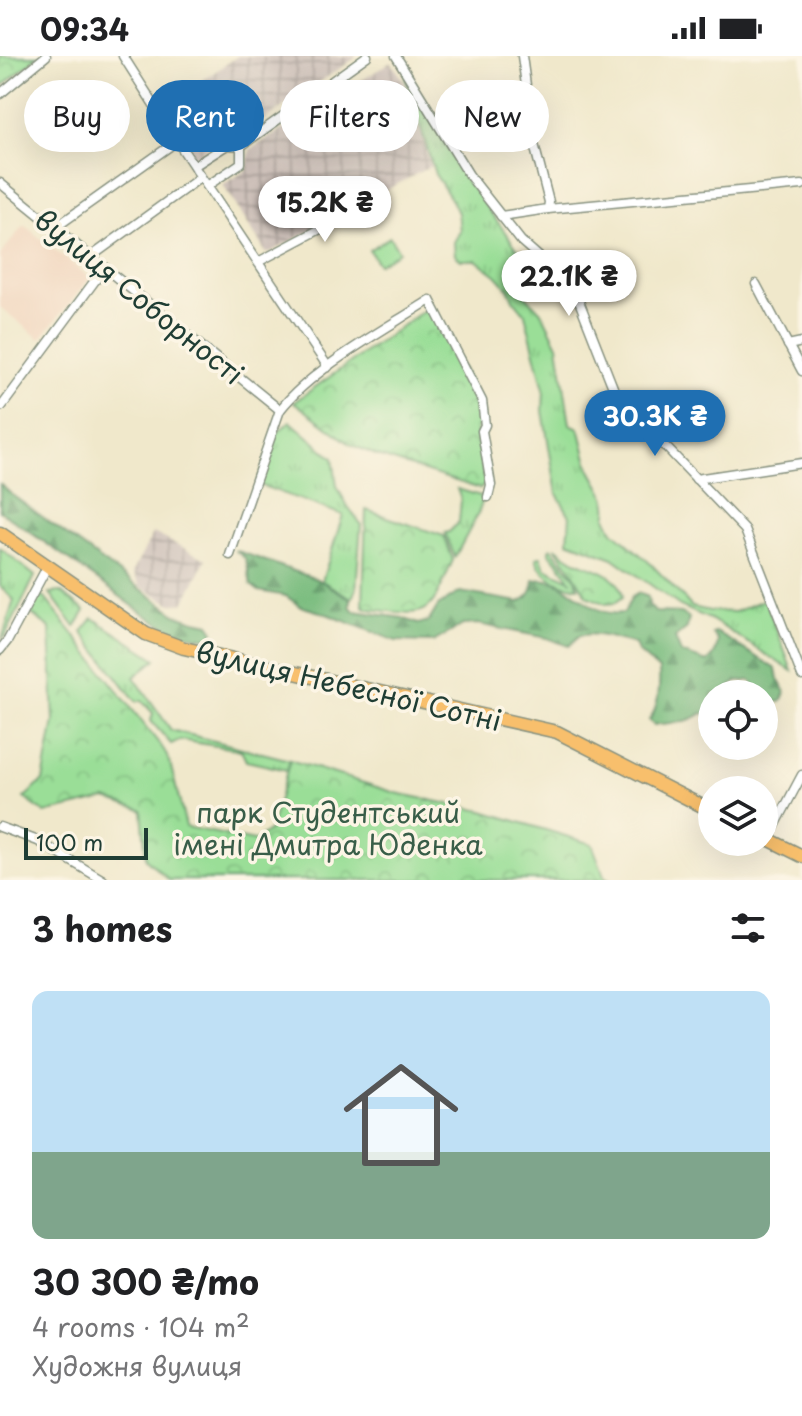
<!DOCTYPE html>
<meta charset="utf-8">
<style>
body{margin:0;font-family:"Playpen Sans",sans-serif;background:#f6f6f6;color:#202124;height:100vh;display:flex;flex-direction:column;font-size:30px;white-space:nowrap}
*{box-sizing:border-box;margin:0}
p{font-size:26px;color:#757577}
.icon{flex:none;width:44px;height:44px;fill:none;stroke:currentColor;stroke-width:2;stroke-linecap:round;stroke-linejoin:round}
.map{position:relative;height:824px;overflow:hidden}
.sheet{display:flex;flex-direction:column;background:#fff;flex:1}
.sheet>*{flex:none}
.banner{position:absolute;left:24px;top:24px;width:754px;height:72px;display:flex;gap:16px}
.controls{position:absolute;left:698px;top:624px;display:grid;gap:16px}
.controls a{display:grid;place-items:center;width:80px;height:80px;border-radius:50%;background:#fff;box-shadow:0 8px 32px #0002;font-size:40px}
.scale{position:absolute;left:24px;bottom:20px;width:124px;box-sizing:border-box;padding-left:8px;border:4px solid #1f3d34;border-top:0;font-size:22px;line-height:28px;white-space:nowrap;color:#1f3d34;-webkit-text-stroke:6px #fcf5e5;paint-order:stroke}
.price{position:absolute;translate:-50% -68px;padding:0 18px;border-radius:28px;background:#fff;color:#222;font-size:26px;line-height:52px;filter:drop-shadow(0 2px 4px #0008)}
.price::after{content:'';position:absolute;left:50%;top:48px;width:24px;height:18px;margin-left:-12px;background:inherit;clip-path:polygon(0 0,100% 0,50% 100%)}
.price.on{background:#1f6fb2;color:#fff}
ul{padding:0;list-style:none}
li{display:grid;align-content:center;gap:16px;height:424px;padding:0 32px}
li span{display:grid;place-items:center;height:248px;border-radius:16px;color:#555}
li>.icon{margin-inline-start:auto}
span .icon{width:144px;height:144px;fill:#fffc;stroke-width:1}
li b{font-size:34px}
h2{display:flex;justify-content:space-between;align-items:center;height:96px;padding:0 32px;font-size:34px}
.tag{padding:0 28px;border-radius:36px;background:#fff;box-shadow:0 8px 32px #0002;font-size:28px;line-height:72px}
.tag.on{background:#1f6fb2;color:#fff}
.status{display:flex;justify-content:space-between;align-items:center;height:56px;padding:0 40px;background:#fff;direction:ltr}
.status svg{height:22px;fill:currentColor}
.map>svg:first-child{display:block}
.built{fill:#f1d5bd}
.industrial{fill:url(#industrial-grid)}
.grass{fill:url(#grass-tufts);stroke:#5c8e66;stroke-width:2}
.forest{fill:url(#forest-firs);stroke:#4d7d5a;stroke-width:2}
.park{fill:url(#park-crowns);stroke:#5c8e66;stroke-width:2}
.lines{fill:none;stroke-linecap:round;stroke-linejoin:round}
.minor-casing{stroke:#889280;stroke-width:11}
.primary-casing{stroke:#889280;stroke-width:15}
.minor{stroke:#fff;stroke-width:8}
.primary{stroke:#f8bf6c;stroke-width:12}
.labels{text-anchor:middle;dominant-baseline:central;stroke-width:7;stroke-linejoin:round;paint-order:stroke}
.street-label{font-size:28px;fill:#1f3d34;stroke:#fcf5e5}
.park-label{font-size:28px;fill:#385d48;stroke:#fcf5e5}
</style>
<div class="status"><b>09:34</b><svg viewBox="0 0 49 12"><path d="M0 12V9h3v3zM5 12V6h3v6zM10 12V3h3v9zM15 12V0h3v12zM26 1h20v11H26zM47 4h2v5h-2z"/></svg></div>
<div class="map">
<svg width="802" height="824" viewBox="0 0 802 824">
<defs>
<pattern id="industrial-grid" width="8" height="8" patternUnits="userSpaceOnUse" patternTransform="scale(2)"><rect width="8" height="8" fill="#cec1ba"/><path d="M0 4h8M4 0v8" fill="none" stroke="#a79e98"/></pattern>
<pattern id="grass-tufts" width="24" height="20" patternUnits="userSpaceOnUse" patternTransform="scale(2)"><rect width="24" height="20" fill="#9ade97"/><path d="M3 7l-1-3M5 7V3M7 7l1-3M15 17l-1-3M17 17v-4M19 17l1-3" fill="none" stroke="#84bf83"/></pattern>
<pattern id="forest-firs" width="22" height="20" patternUnits="userSpaceOnUse" patternTransform="scale(2)"><rect width="22" height="20" fill="#7bbd80"/><path d="M5 1l3.5 6h-7zM16 11l3.5 6h-7z" fill="#649b6a"/></pattern>
<pattern id="park-crowns" width="20" height="18" patternUnits="userSpaceOnUse" patternTransform="scale(2)"><rect width="20" height="18" fill="#9ade97"/><path d="M2 6a3 3 0 1 1 6 0M12 15a3 3 0 1 1 6 0" fill="none" stroke="#84bf83"/></pattern>
</defs>
<rect width="100%" height="100%" fill="#fcf5e5"/>
<filter id="ink" filterUnits="userSpaceOnUse"><feTurbulence type="fractalNoise" baseFrequency=".0125" numOctaves="2"/><feDisplacementMap in="SourceGraphic" scale="16" xChannelSelector="R" yChannelSelector="G"/><feConvolveMatrix kernelMatrix="1 2 1 2 8 2 1 2 1" color-interpolation-filters="sRGB"/></filter>
<filter id="wash" filterUnits="userSpaceOnUse"><feTurbulence type="fractalNoise" baseFrequency=".006" numOctaves="4" result="noise"/><feDisplacementMap in="SourceGraphic" scale="32" xChannelSelector="R" yChannelSelector="G"/><feGaussianBlur stdDeviation="1.8" result="paint"/><feColorMatrix in="noise" values="0 0 0 0 0 0 0 0 0 0 0 0 0 0 0 0 0 1.4 0 .05"/><feComposite in="paint" operator="in"/></filter>
<g filter="url(#wash)">
<rect width="100%" height="100%" fill="#f0e8cb"/>
<!-- built -->
<path class="built" d="M24,169L90,222L40,283L0,251V199Z"/>
<!-- industrial -->
<g class="industrial">
<path d="M238,0H358L240,80L229,77L195,100L191,99L161,53Z"/>
<path d="M391,6L405,27L431,110L267,198L223,129L247,114L250,94Z"/>
<path d="M153,477L206,503L184,547L171,548L140,530L133,516Z"/>
</g>
<!-- grass -->
<g class="grass">
<path d="M405,21L471,130L519,195L511,207L525,239L542,257L558,289L570,368L579,372C583,385 585,399 590,412C597,428 612,443 606,461L613,475L651,508L692,551L710,555L735,556L765,543L792,615L712,564L680,550L613,502L568,485L570,460L557,438L543,355L544,333L525,258L513,243L508,232L496,219L476,204H461L455,199L454,186L460,175L458,157L453,146L435,118Z"/>
<path d="M290,365L333,402L337,430L346,448L361,468L356,533L352,542L322,525L343,459L257,428L276,378Z"/>
<path d="M457,433L484,441L478,458L455,501L445,477L449,476L459,466L461,444Z"/>
<path d="M0,492L35,520L6,579L2,583L14,544L0,530Z"/>
<path d="M551,492L576,523L578,531C561,530 540,520 536,502L541,501L545,512L570,524L558,506L549,497V494Z"/>
<path d="M61,536L85,555L75,571L50,537Z"/>
<path d="M93,562L156,603L134,621L171,674L290,704L287,714L246,705L241,694L180,684L171,688L151,665L153,657L142,645H136L82,576Z"/>
</g>
<!-- forest -->
<g class="forest">
<path d="M0,428L12,439L177,559L195,565L209,568L214,575L212,582C164,582 129,545 92,520C62,498 31,477 0,455Z"/>
<path d="M235,494L319,524L351,543L350,550L354,555L403,562L418,568L429,565L438,550L460,536L519,546C529,543 533,534 534,524C567,519 584,554 611,557C615,558 620,557 624,557L632,541L639,537L648,541L649,549L655,556L681,557L689,562L687,572L675,582L681,597L707,606C715,600 717,594 718,584L713,578L716,576L776,613L778,623L785,636L781,646L764,645V638H758L751,624L737,626L720,638H712V659L702,657C688,668 672,666 654,669L649,664C659,651 660,631 659,614L638,596L635,588C621,585 593,574 579,580C577,582 571,588 569,590L547,582L478,568L463,569L433,586L396,585L324,557L300,550L286,540L259,535L251,529L246,503Z"/>
</g>
<!-- park -->
<g class="park">
<path d="M0,0H38L0,32Z"/>
<path d="M390,181L399,196L378,208L369,194Z"/>
<path d="M429,251L480,346L483,369L476,371L485,429L480,433L378,400L350,388L294,346Z"/>
<path d="M366,454L444,480L453,504C427,563 433,560 369,553L363,550Z"/>
<path d="M555,491C562,496 570,503 578,506C596,513 620,518 623,541L615,547L606,548L587,540L569,510Z"/>
<path d="M40,540L45,542L164,694L170,707L186,771L254,785L270,774L290,704L396,737L483,755L592,788L604,820L609,824H169L146,803L142,754L106,743L45,757L24,742L43,725L54,665L50,572L29,556L32,548Z"/>
</g>
</g>
<g filter="url(#ink)">
<g class="lines">
<defs>
<g id="minor">
<path d="M123,0L177,85L328,311"/>
<path d="M396,0L469,119L521,185L546,207L577,240L623,357L629,364L666,391L745,474L802,620"/>
<path d="M522,0L534,88L549,146L548,153"/>
<path d="M0,38L46,0"/>
<path d="M241,90L367,0"/>
<path d="M194,110L227,89L241,90V107L207,130"/>
<path d="M0,127L280,354"/>
<path d="M501,160L548,153L802,129"/>
<path d="M56,171L177,85"/>
<path d="M92,200L201,121"/>
<path d="M258,206L377,143"/>
<path d="M756,228L802,315"/>
<path d="M788,289L802,286"/>
<path d="M2,350L105,211"/>
<path d="M696,423L802,407"/>
<path d="M230,499L280,354C313,312 384,274 430,244L482,345L485,369L482,375L491,429L488,441"/>
<path d="M0,594L8,584L47,511"/>
<path d="M0,771L38,785L103,824"/>
<path d="M768,783L802,719"/>
</g>
<g id="primary">
<path d="M0,477L146,578L184,592L557,676L712,755"/>
<path d="M764,781L802,800"/>
</g>
</defs>
<!-- minor casing -->
<use href="#minor" class="minor-casing"/>
<!-- primary casing -->
<use href="#primary" class="primary-casing"/>
<!-- minor -->
<use href="#minor" class="minor"/>
<!-- primary -->
<use href="#primary" class="primary"/>
</g>
</g>
<g class="labels">
<!-- street labels -->
<g class="street-label">
<text transform="translate(140 240) rotate(39)">вулиця Соборності</text>
<text transform="translate(349 629) rotate(13)">вулиця Небесної Сотні</text>
</g>
<!-- park labels -->
<g class="park-label">
<text x="328" y="755">парк Студентський<tspan x="328" dy="32">імені Дмитра Юденка</tspan></text>
</g>
</g>
</svg>
<div class="controls">
<a><svg class="icon" aria-label="locate" viewBox="0 0 24 24"><circle cx="12" cy="12" r="6"/><path d="M12 2v4M12 18v4M2 12h4M18 12h4"/></svg></a>
<a><svg class="icon" aria-label="layers" viewBox="0 0 24 24"><path d="M12 4l9 5-9 5-9-5zM3 14l9 5 9-5"/></svg></a>
</div>
<div class="scale">100 m</div>
<b class="price" style="left:325px;top:188px">15.2K ₴</b>
<b class="price" style="left:569px;top:262px">22.1K ₴</b>
<b class="price on" style="left:655px;top:402px">30.3K ₴</b>
<div class="banner">
<a class="tag">Buy</a>
<a class="tag on">Rent</a>
<a class="tag">Filters</a>
<a class="tag">New</a>
</div>
</div>
<section class="sheet">
<h2>3 homes<svg class="icon" aria-label="filters" viewBox="0 0 24 24"><path d="M4 7h16M4 17h16"/><circle cx="9" cy="7" r="2"/><circle cx="15" cy="17" r="2"/></svg></h2>
<ul>
<li><span style="background:linear-gradient(#bfe0f5 65%,#7fa58c 0)"><svg class="icon" aria-label="home" viewBox="0 0 24 24"><path d="M3 11l9-7 9 7M6 9v11h12V9"/></svg></span><div><b>30 300 ₴/mo</b><p>4 rooms · 104 m²</p><p>Художня вулиця</p></div></li>
</ul>
</section>
